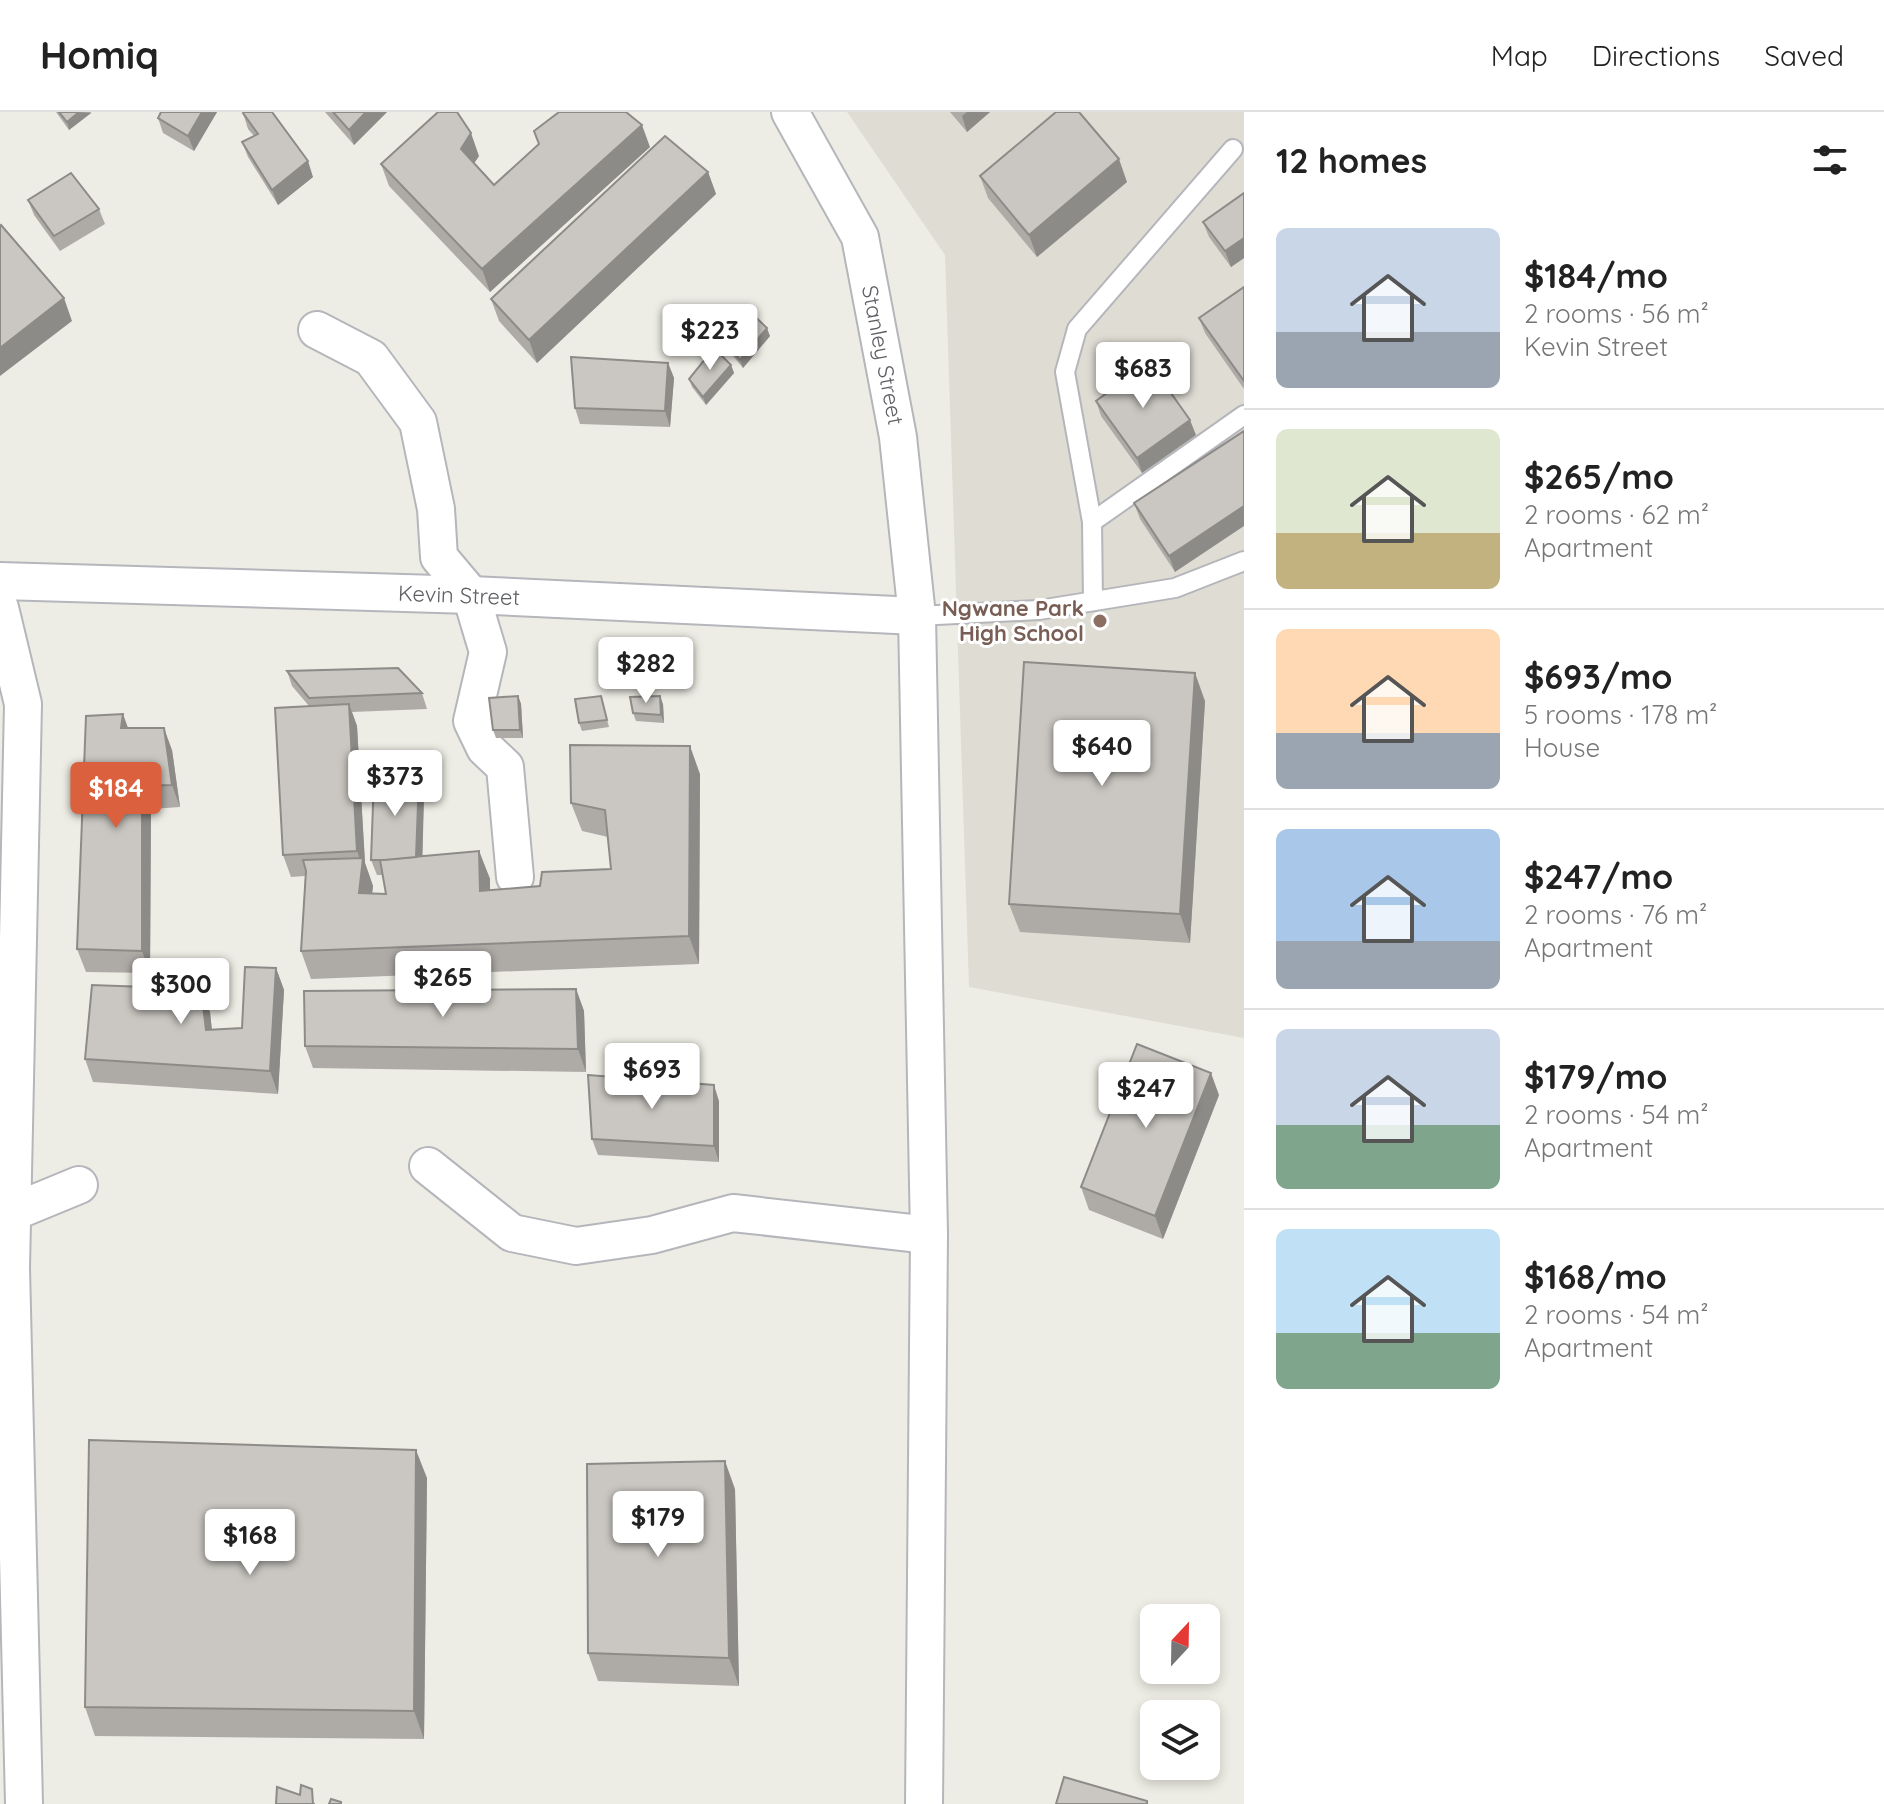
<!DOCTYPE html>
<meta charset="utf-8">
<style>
body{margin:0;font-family:Quicksand,sans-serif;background:#f2f2f2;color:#222;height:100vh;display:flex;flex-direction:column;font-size:30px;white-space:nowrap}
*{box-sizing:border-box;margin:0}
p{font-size:26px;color:#767676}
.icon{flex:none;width:44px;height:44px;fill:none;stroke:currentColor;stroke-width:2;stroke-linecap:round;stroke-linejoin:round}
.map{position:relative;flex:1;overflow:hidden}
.panel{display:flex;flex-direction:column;background:#fff;width:640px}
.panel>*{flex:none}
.needle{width:52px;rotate:22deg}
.controls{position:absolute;left:1140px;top:1492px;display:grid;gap:16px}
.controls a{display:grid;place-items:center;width:80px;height:80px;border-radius:12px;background:#fff;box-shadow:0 4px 12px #0003;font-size:40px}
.price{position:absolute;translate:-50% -68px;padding:0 18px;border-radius:8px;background:#fff;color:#222;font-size:26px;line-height:52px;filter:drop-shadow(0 2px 4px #0008)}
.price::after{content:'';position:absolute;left:50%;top:48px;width:24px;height:18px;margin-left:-12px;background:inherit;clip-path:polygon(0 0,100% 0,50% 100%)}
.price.selected{background:#db603e;color:#fff}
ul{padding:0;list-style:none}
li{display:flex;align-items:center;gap:24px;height:200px;padding:0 32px}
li+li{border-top:2px solid #e0e0e0}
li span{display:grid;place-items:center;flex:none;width:224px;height:160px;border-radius:12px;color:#555}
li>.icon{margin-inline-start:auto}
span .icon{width:96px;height:96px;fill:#fffc;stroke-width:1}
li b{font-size:34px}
h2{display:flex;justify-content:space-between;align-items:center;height:96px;padding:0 32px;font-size:34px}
header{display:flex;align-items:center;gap:48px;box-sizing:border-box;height:112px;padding:0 40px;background:#fff;border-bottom:2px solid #e0e0e0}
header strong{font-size:38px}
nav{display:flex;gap:44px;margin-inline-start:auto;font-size:28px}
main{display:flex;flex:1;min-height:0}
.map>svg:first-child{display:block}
.education{fill:#dedcd3}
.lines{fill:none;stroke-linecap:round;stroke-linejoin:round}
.service-casing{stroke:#b5b6bb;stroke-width:22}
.minor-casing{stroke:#b5b6bb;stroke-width:40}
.service{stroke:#fff;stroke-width:18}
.minor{stroke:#fff;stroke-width:36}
.wall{fill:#aeaba7}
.shaded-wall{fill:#8d8b88}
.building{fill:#cac7c2;stroke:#8d8b88;stroke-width:2}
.education-dot{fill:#8d6e63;stroke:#fff;stroke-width:3}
.labels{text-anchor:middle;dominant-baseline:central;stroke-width:6;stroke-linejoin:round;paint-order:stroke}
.street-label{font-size:22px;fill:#5d5f64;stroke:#fff}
.education-label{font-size:22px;font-weight:bold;fill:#785e54;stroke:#fff;text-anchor:end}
</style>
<header>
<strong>Homiq</strong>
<nav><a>Map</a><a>Directions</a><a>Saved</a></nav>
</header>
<main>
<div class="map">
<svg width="1244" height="1692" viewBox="0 0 1244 1692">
<rect width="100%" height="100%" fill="#eeede5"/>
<!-- education -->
<path class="education" d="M847,0H1244V926L969,875L945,143Z"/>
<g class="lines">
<defs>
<g id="service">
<path d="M1092,410L1244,303"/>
<path d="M1093,489L1092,410L1065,260L1077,217L1233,37"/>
<path d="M917,504L1039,498L1175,476L1244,449"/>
</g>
<g id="minor">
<path d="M790,0L860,125L898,325L917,504L929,1123L924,1692"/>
<path d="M317,218L371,246L418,310L436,397L439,445L471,483L488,540L472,609L485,636L505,655L515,765"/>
<path d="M0,469L471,483L917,504"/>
<path d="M0,496L23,592L11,1156L24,1692"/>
<path d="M428,1054L512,1121L576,1134L652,1123L733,1101L929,1123"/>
<path d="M11,1101L79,1073"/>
</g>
</defs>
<!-- service casing -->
<use href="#service" class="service-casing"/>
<!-- minor casing -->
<use href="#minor" class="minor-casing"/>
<!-- service -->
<use href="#service" class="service"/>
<!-- minor -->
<use href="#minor" class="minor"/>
</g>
<!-- wall -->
<g class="wall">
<path d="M56,0H91V1L69,18Z"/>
<path d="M217,0L194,39L163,21L158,6Z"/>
<path d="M325,0H387L354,33Z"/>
<path d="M950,0H990L967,20Z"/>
<path d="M243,1L313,65L278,93L248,45L242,30L254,24L248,17Z"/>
<path d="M650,35L490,180L389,74L381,52L479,44L474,51L494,73Z"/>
<path d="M708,60L716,82L537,251L499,209L491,187Z"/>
<path d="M980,64L1127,70L1037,145L988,86Z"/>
<path d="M1244,81V146L1231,155L1209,125L1203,110Z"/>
<path d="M28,88L99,97L105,112L60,139L34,103Z"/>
<path d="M1244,175V277L1205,221L1199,206Z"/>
<path d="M770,224L743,256L728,238L725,230Z"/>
<path d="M668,251L674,266L670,315L580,312L575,296Z"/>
<path d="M731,253L734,261L706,293L692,275L689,267Z"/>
<path d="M1096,289L1196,323L1142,361L1101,304Z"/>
<path d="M1244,319L1175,460L1140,407L1134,391Z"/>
<path d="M287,559L422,581L427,597L352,600L357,614L365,751L373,774L372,781L386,782L383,763H377L371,748L419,666L424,682L422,744L479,739L490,767V779L540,774L611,757L608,725L582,719L571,691L700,662L699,852L311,867L301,839L305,764L291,765L283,743L309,594L292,574Z"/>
<path d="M518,584L521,592L523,626H496L493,618Z"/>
<path d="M601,584L609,615L582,619L579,611Z"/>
<path d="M1205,589L1190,831L1020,820L1009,792Z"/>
<path d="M663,592L664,611L636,609L633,601Z"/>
<path d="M128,616L172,638L180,695L151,697L150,861L86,860L77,837Z"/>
<path d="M276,856L284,878L278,982L93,970L85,947L210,900L212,918L242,916Z"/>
<path d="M576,877L584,899L586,960L313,956L305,934Z"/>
<path d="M1219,983L1163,1127L1089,1098L1081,1075Z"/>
<path d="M719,989V1050L598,1043L592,1027Z"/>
<path d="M427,1366L424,1627L95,1624L85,1595Z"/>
<path d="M735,1377L739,1574L598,1569L588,1541Z"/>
</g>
<!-- shaded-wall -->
<g class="shaded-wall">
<path d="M79,0L91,1L69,18L67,10Z"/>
<path d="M202,0H217L194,39L188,24Z"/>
<path d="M366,0H387L354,33L349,18Z"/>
<path d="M967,0H990L967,20L962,4Z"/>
<path d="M642,13L650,35L490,180L482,157Z"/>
<path d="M471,21L479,44L469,59L461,37Z"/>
<path d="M1119,47L1127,70L1037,145L1029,123Z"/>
<path d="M308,49L313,65L278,93L272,78Z"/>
<path d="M708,60L716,82L537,251L529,228Z"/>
<path d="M1244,126V146L1231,155L1225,139Z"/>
<path d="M64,186L72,209L0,264V236Z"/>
<path d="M767,216L770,224L743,256L740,248Z"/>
<path d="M668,251L674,266L670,315L665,299Z"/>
<path d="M731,253L734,261L706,293L703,285Z"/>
<path d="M1190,308L1196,323L1142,361L1137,346Z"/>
<path d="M1244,394V414L1175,460L1169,444Z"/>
<path d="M1195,561L1205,589L1190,831L1180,802Z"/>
<path d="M518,584L521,592L523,626L520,618Z"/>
<path d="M660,584L663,592L664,611L661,603Z"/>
<path d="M349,592L357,614L365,751L373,774L369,809L359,781L362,753L357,739Z"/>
<path d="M123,602L131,624L121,616Z"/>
<path d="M164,616L172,638L180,695L172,673Z"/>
<path d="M690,634L700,662L699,852L689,824Z"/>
<path d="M419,666L424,682L422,764L416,749Z"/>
<path d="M142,674L151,697L150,861L142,839Z"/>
<path d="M479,739L490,767V807L480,779Z"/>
<path d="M276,856L284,878L278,982L270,959Z"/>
<path d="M201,877L210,900L214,940L206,918Z"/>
<path d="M576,877L584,899L586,960L578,937Z"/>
<path d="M1211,961L1219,983L1163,1127L1155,1104Z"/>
<path d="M714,973L719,989V1050L714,1034Z"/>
<path d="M416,1338L427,1366L424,1627L414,1599Z"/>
<path d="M725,1349L735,1377L739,1574L729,1546Z"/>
</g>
<!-- building -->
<g class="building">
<path d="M59,0H79L67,10Z"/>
<path d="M161,0H202L188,24L158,6Z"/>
<path d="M244,0H272L308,49L272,78L242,30L258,22L243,1Z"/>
<path d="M333,0H366L349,18Z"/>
<path d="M438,0H457L471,21L461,37L494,73L539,32L534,19L559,0H626L642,13L482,157L381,52Z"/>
<path d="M1056,0H1079L1119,47L1029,123L980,64Z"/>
<path d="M665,24L708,60L529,228L491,187Z"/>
<path d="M71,61L99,97L54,124L28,88Z"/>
<path d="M1244,81V126L1225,139L1203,110Z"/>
<path d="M1,113L64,186L0,236V114Z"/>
<path d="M1244,175V269L1199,206Z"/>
<path d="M750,200L767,216L740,248L725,230Z"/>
<path d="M714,236L731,253L703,285L689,267Z"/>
<path d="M571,245L668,251L665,299L575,296Z"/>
<path d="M1149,250L1190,308L1137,346L1096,289Z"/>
<path d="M1244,319V394L1169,444L1134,391Z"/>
<path d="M1024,550L1195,561L1180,802L1009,792Z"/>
<path d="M398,556L422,581L309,586L287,559Z"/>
<path d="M518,584L520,618H493L489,586Z"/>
<path d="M601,584L607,608L579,611L575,587Z"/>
<path d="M660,584L661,603L633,601L630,585Z"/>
<path d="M349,592L357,739L283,743L275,596Z"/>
<path d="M123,602L121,616H164L172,673L142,674V839L77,837L86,604Z"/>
<path d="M570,633L690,634L689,824L301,839L306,759L303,748L363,746L359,781L386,782L380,748L479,739L480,779L540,774L542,760L611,757L605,698L571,691Z"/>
<path d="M374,665L419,666L416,745L384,748H371Z"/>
<path d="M245,855L276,856L270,959L85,947L92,873L201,877L206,918L242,916Z"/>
<path d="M576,877L578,937L305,934L304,879Z"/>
<path d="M1137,932L1211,961L1155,1104L1081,1075Z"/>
<path d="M588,963L714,973V1034L592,1027Z"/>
<path d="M89,1328L416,1338L414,1599L85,1595Z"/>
<path d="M725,1349L729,1546L588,1541L587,1352Z"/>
<path d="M1064,1665L1147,1689V1692H1056Z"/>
<path d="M301,1673L312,1677L313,1692H315H276L277,1675L300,1683Z"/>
<path d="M331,1687L341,1690V1692H329Z"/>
</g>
<!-- markers -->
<circle class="education-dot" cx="1100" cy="509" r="8"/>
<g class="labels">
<!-- street labels -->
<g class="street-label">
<text transform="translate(883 243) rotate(79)">Stanley Street</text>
<text transform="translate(459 483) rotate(2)">Kevin Street</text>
</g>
<!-- education labels -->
<g class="education-label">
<text x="1084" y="496">Ngwane Park<tspan x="1084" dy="25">High School</tspan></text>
</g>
</g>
</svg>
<div class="controls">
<a><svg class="needle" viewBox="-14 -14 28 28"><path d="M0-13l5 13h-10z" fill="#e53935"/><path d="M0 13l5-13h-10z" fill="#767676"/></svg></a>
<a><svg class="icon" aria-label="layers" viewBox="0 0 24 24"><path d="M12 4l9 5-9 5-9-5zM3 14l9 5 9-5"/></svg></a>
</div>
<b class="price" style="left:710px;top:260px">$223</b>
<b class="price" style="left:1143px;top:298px">$683</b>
<b class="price" style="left:646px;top:593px">$282</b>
<b class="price" style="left:1102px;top:676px">$640</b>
<b class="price" style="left:395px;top:706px">$373</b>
<b class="price selected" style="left:116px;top:718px">$184</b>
<b class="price" style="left:443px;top:907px">$265</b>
<b class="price" style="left:181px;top:914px">$300</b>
<b class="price" style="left:652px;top:999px">$693</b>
<b class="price" style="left:1146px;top:1018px">$247</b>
<b class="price" style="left:658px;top:1447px">$179</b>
<b class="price" style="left:250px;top:1465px">$168</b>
</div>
<section class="panel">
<h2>12 homes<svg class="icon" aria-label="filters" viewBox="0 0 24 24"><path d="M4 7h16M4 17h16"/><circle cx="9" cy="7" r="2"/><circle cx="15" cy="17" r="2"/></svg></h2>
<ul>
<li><span style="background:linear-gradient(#c9d6e8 65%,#9aa5b1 0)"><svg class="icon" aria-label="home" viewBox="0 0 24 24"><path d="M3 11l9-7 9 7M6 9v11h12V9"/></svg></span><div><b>$184/mo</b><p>2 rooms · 56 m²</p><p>Kevin Street</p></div></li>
<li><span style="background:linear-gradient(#dfe7d0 65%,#c2b280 0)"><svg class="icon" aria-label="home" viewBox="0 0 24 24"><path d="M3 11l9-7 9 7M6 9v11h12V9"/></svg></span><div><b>$265/mo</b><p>2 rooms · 62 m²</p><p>Apartment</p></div></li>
<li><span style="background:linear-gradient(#ffd9b3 65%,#9aa5b1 0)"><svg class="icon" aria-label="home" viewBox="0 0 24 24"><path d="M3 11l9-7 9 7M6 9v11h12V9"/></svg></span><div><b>$693/mo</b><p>5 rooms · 178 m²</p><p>House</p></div></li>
<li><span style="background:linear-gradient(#a9c7e8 70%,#9aa5b1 0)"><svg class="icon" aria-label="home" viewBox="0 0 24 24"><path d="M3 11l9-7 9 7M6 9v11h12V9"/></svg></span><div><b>$247/mo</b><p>2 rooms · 76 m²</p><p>Apartment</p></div></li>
<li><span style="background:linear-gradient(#c9d6e8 60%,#7fa58c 0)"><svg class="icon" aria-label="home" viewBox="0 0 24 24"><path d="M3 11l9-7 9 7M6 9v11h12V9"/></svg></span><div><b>$179/mo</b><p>2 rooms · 54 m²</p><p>Apartment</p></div></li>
<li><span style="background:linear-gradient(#bfe0f5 65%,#7fa58c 0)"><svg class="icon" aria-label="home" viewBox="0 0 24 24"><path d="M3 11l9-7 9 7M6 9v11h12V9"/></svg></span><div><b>$168/mo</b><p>2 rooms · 54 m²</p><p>Apartment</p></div></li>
</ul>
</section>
</main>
